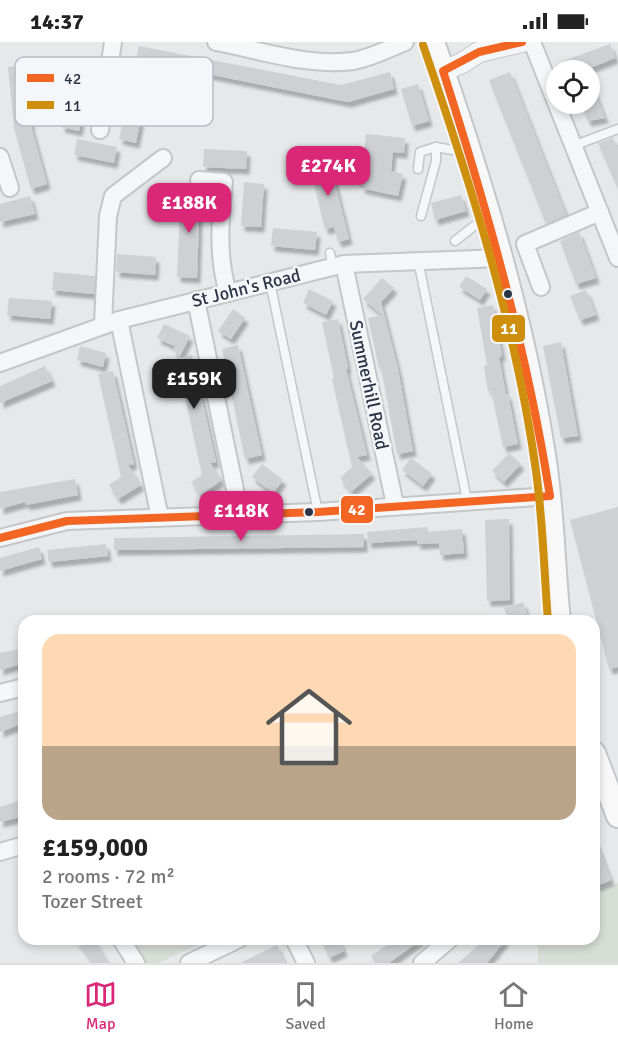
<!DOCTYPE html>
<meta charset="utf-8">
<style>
body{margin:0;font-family:Signika,sans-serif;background:#f6f6f6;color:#222;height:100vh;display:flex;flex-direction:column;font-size:22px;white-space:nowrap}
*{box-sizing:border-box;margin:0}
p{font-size:20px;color:#767676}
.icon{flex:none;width:33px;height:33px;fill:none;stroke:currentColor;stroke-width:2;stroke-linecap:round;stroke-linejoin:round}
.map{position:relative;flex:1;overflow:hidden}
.side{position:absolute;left:18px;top:573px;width:582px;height:330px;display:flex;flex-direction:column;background:#fff;border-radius:18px;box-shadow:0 3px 9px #0003}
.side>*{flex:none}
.tools{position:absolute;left:546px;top:18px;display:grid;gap:12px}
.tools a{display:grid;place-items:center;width:54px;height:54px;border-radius:50%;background:#fff;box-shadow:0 3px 9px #0003;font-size:30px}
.price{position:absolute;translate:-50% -51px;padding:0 14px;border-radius:12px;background:#db2777;color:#fff;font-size:20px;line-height:39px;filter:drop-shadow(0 2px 3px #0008)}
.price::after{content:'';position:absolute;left:50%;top:36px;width:18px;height:14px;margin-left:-9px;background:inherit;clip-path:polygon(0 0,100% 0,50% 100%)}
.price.on{background:#222;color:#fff}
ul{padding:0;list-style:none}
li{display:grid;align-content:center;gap:12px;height:318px;padding:0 24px}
li span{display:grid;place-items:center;height:186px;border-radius:18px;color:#555}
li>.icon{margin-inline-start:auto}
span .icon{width:108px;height:108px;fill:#fffc;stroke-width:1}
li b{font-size:26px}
.status{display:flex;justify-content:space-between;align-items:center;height:42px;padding:0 30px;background:#fff;direction:ltr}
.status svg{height:16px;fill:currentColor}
.tab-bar{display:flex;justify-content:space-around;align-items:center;height:84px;border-top:2px solid #e0e0e0;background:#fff;font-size:16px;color:#767676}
.tab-bar a{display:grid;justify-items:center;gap:3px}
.tab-bar .on{color:#db2777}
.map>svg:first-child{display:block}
.green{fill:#d6ded6}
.building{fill:#ced0d3;filter:url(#shadow)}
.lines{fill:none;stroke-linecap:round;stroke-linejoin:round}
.service-casing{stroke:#c4c6c8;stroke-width:11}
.minor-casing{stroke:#c4c6c8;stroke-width:20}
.tertiary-casing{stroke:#c4c6c8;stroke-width:22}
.secondary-casing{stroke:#c4c6c8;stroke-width:26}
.service{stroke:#f5f6f7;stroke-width:8}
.minor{stroke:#f5f6f7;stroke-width:16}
.tertiary{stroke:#f5f6f7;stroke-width:20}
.secondary{stroke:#f8f8f8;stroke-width:22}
.bus-1-casing{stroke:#f4f6f9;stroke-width:12}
.bus-2-casing{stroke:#f4f6f9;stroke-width:12}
.bus-1{stroke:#f26522;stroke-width:8}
.bus-2{stroke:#ce8f0e;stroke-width:8}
.bus-dot{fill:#2b3445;stroke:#f4f6f9;stroke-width:2}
.labels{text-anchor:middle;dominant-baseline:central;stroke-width:5;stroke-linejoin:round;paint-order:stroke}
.street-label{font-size:18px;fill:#2b3445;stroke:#f4f6f9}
.key{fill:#f4f6f9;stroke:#b8bcc3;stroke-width:1.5}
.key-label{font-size:16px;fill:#2b3445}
.line-badge{stroke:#f4f6f9;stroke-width:2}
.badge-label{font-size:16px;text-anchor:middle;font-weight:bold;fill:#fff}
</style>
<div class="status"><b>14:37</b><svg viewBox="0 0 49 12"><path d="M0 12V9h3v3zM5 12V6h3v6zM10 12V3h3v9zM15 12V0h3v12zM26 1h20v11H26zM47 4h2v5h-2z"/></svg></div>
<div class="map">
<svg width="618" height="921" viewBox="0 0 618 921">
<defs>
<filter id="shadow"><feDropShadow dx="3.5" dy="5.5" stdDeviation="1.5" flood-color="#0004"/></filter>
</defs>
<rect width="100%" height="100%" fill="#e6e8ea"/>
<!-- green -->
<g class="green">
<path d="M618,841V921H538V897H594V850Z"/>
<path d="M132,897H210L159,921H146Z"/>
</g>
<!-- building -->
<g class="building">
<path d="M610,2L615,16L585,28H567L563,19Z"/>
<path d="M139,4L341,43L390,30L394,47L348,60L136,18Z"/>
<path d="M26,23L31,84L47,142L31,147L14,86L8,25Z"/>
<path d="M510,30L566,173L546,182L489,38Z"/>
<path d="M72,32L90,35L79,89L61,85Z"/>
<path d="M590,38L605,76L588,79L581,62H590Z"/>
<path d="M418,42L429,79L412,84L401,47Z"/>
<path d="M130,43L147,46L136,101L119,97Z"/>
<path d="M366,92L405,96L404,111L393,110L391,129L403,132L398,154L361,146L362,140L356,139L360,122L363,123Z"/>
<path d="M613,96L618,107V147L598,101Z"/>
<path d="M77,97L117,105L114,121L74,113Z"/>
<path d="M204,107L247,109L246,127L203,125Z"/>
<path d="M320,115L330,121L349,197L338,200L334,185L325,187L308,118Z"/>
<path d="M244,140L264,142L261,185L241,184Z"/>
<path d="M181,148L200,149L197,236L177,235Z"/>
<path d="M461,153L466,169L435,178L431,161Z"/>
<path d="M30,154L35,172L0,180V162Z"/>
<path d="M273,186L317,190L315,208L271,204Z"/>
<path d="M579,190L596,236L576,242L560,199Z"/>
<path d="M117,212L156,215L155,233L116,230Z"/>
<path d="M54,230L95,234L94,252L52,248Z"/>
<path d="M466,234L487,247L480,258L459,245Z"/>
<path d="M382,236L394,246L381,260L398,327L413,409L397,412L381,325L379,326L368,276L382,273L363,257Z"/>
<path d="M309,247L333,259L326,273L303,261Z"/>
<path d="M586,248L596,273L580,278L570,254Z"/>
<path d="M9,256L52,259L50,277L7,273Z"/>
<path d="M493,263L502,314L499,315L506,353L508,352L518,402L503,405L491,348L488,349L484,324L487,323L477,266Z"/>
<path d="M233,267L245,276L231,297L218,289Z"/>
<path d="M338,277L348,326L346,327L367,413L357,415L372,432L351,450L340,436L352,425L332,337L334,336L322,280Z"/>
<path d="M164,282L190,294L179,316L192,313L216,420L210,421L222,438L200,453L191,440L202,433L174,304L157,296Z"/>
<path d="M561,300L578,394L561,396L543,304Z"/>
<path d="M238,303L262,413L245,417L222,307Z"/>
<path d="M80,304L106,311L103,325L77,318Z"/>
<path d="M45,324L52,339L0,361V344Z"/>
<path d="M113,329L134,422L128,423L141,443L118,457L109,443L121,435L98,332Z"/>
<path d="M509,411L521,422L504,440L492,429Z"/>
<path d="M411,416L432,432L423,444L402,428Z"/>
<path d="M262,422L283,438L273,451L252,435Z"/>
<path d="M75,437L78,453L26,463L25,460L0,467V450Z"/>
<path d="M618,465V625L609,627L570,478Z"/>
<path d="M509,477L510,558L487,559L485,478Z"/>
<path d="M427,485L428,490L462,487L464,511L440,513L439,501L417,502V498L368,501L367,490Z"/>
<path d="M364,492V505L114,508V496Z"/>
<path d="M106,502L108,514L49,520L47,508Z"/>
<path d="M39,505L42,517L0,529V516Z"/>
<path d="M523,560L529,579H508L504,566Z"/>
<path d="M24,606V621L0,628V611Z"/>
<path d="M24,668V681L0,690V675Z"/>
<path d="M24,757V774L0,780V765Z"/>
<path d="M595,797L611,838L596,844L594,838Z"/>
<path d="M75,897H94L108,921H93Z"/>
<path d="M321,897H339L344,909L329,916Z"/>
<path d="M396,897H422L389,921H375L371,914Z"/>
<path d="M485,897H506L487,921H458Z"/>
<path d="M277,903L285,921H240Z"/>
</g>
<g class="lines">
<defs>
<g id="service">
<path d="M573,104L618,87"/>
<path d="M418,127L420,110L436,105L458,109L468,106"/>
<path d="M421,174L436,119V105"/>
<path d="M455,199L474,184L490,180"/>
<path d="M330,211L333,225"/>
<path d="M418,218L467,458"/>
<path d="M270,240L318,470"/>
</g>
<g id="minor">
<path d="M216,0C260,8 308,25 353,19C371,16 388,7 405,0"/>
<path d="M532,0L618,216"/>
<path d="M100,88L113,0"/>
<path d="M0,115L10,146"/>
<path d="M199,138L224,140C220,178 217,214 228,251"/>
<path d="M344,222L395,463"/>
<path d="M541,245L525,202L600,170"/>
<path d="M196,258L240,472"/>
<path d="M119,278L160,476"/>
<path d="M103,282L108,174L113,154L163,116"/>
<path d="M0,321L119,278L344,222L502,216"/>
<path d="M0,496L67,479L318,470L550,454"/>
<path d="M0,651L24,645"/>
<path d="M0,810L24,803"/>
<path d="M121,897L136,921"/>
<path d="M294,897L306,921"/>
<path d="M189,921L239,897"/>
<path d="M422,921L450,897"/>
</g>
<path id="tertiary" d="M443,29L462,21L479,10L522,0"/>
<g id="secondary">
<path d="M433,0C479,132 521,268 543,407C553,464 553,522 559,579"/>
<path d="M594,711L618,774"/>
</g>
</defs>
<!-- service casing -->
<use href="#service" class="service-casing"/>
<!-- minor casing -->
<use href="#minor" class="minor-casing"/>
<!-- tertiary casing -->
<use href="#tertiary" class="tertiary-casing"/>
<!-- secondary casing -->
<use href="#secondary" class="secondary-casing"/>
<!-- service -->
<use href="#service" class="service"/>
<!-- minor -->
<use href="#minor" class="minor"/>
<!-- tertiary -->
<use href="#tertiary" class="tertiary"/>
<!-- secondary -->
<use href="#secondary" class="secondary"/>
<defs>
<path id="bus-1" d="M0,496L67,479L318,470L550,454C527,309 488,169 443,29L479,10L522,0"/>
<path id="bus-2" d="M423,3C471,142 516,284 536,429C543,479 544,529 548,579"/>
</defs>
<!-- bus-1 casing -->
<use href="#bus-1" class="bus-1-casing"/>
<!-- bus-2 casing -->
<use href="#bus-2" class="bus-2-casing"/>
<!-- bus-1 -->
<use href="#bus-1" class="bus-1"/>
<!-- bus-2 -->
<use href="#bus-2" class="bus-2"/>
</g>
<!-- markers -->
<g class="bus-dot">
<circle cx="508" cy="252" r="5"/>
<circle cx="309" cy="470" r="5"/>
</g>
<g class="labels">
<!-- street labels -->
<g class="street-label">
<text transform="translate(246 246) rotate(-14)">St John's Road</text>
<text transform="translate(369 343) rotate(78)">Summerhill Road</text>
</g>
</g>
<!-- legend -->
<rect x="15" y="15" width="198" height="69" rx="9" class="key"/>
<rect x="27" y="32" width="27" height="8" fill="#f26522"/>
<rect x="27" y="59" width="27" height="8" fill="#ce8f0e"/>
<g class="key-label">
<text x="64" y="42">42</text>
<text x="64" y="69">11</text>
</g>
<g class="line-badge">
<rect x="491" y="272" width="35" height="29" rx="6" fill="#ce8f0e"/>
<rect x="340" y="453" width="34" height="29" rx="6" fill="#f26522"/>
</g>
<g class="badge-label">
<text x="509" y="292">11</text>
<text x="357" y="473">42</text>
</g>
</svg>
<div class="tools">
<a><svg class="icon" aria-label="locate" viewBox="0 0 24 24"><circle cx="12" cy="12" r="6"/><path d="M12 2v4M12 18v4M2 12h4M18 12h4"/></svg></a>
</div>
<b class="price" style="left:328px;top:155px">£274K</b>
<b class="price" style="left:189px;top:192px">£188K</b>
<b class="price on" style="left:194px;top:368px">£159K</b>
<b class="price" style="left:241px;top:500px">£118K</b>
<section class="side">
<ul>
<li><span style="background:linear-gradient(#ffd9b3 60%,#b9a48a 0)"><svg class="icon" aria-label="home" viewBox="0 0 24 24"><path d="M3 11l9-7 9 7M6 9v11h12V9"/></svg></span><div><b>£159,000</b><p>2 rooms · 72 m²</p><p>Tozer Street</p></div></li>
</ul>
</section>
</div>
<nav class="tab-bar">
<a class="on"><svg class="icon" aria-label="map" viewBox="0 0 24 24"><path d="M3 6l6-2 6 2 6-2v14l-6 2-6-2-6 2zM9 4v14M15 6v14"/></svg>Map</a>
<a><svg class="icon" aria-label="saved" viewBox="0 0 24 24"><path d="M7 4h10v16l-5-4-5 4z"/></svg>Saved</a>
<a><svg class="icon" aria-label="home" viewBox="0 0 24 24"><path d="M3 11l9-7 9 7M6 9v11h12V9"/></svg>Home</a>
</nav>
